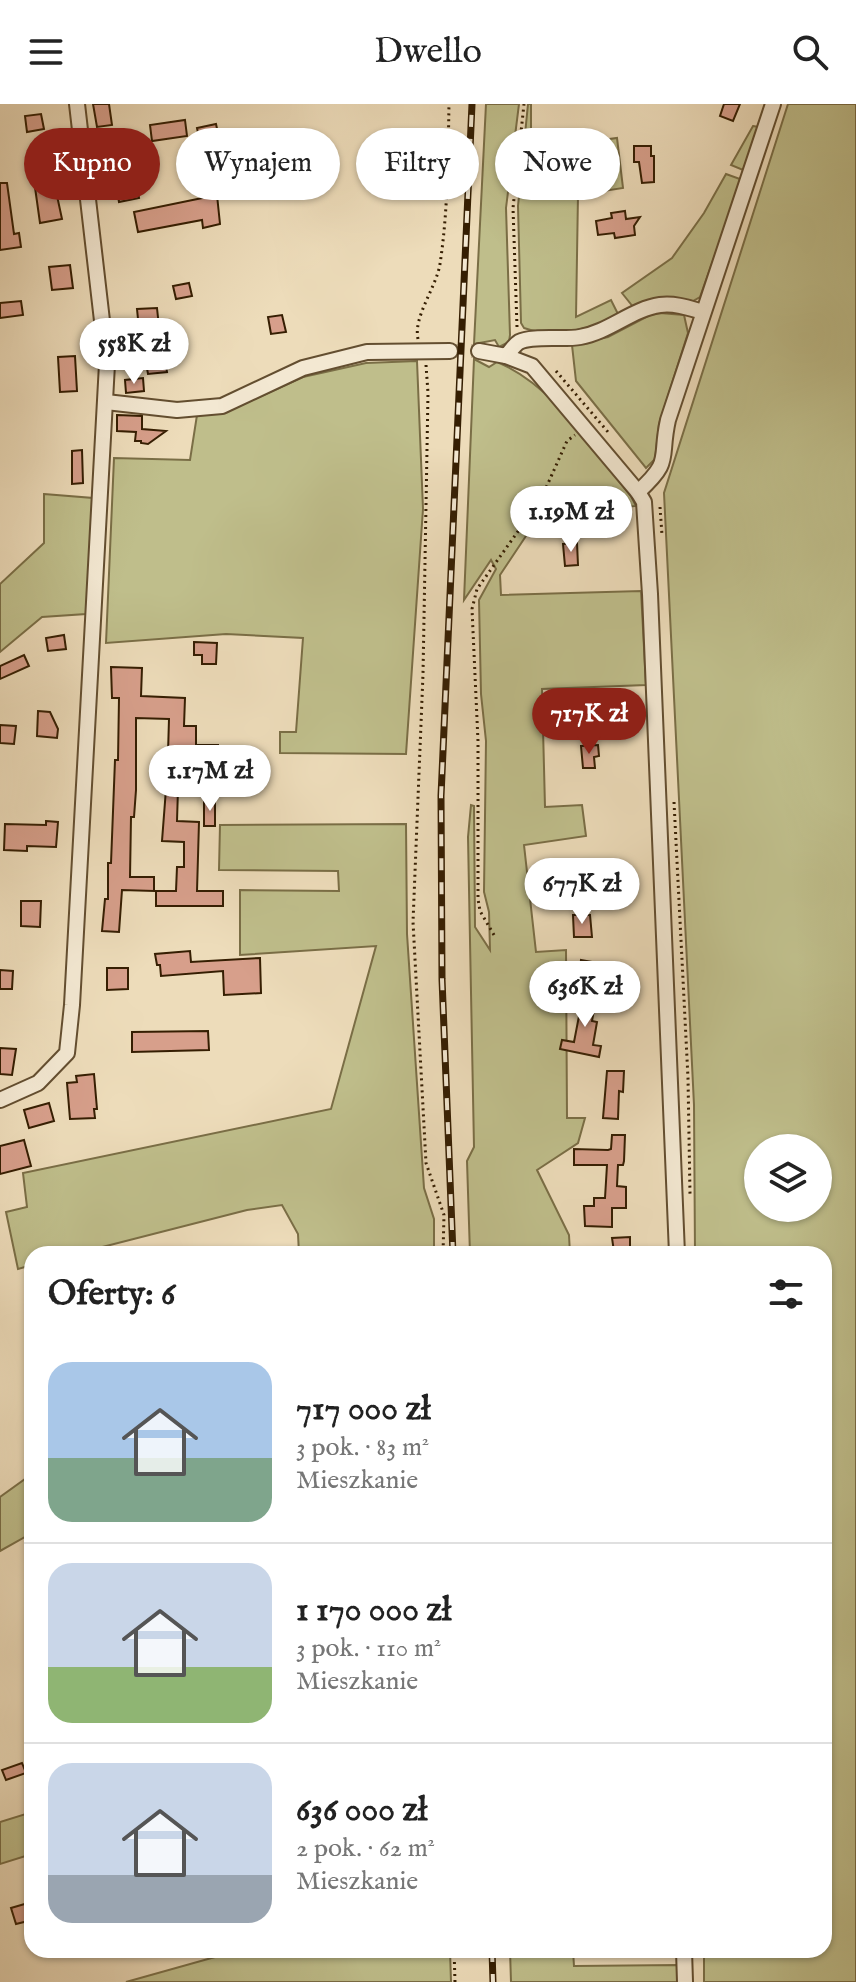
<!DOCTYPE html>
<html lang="pl">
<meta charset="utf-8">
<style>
body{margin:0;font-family:"IM FELL English",serif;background:#f2f2f2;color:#222;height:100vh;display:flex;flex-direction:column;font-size:30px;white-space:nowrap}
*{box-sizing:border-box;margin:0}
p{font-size:26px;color:#767676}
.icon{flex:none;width:44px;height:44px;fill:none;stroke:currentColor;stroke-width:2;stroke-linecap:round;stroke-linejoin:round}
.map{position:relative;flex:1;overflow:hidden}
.details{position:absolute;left:24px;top:1142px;width:808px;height:712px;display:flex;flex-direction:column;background:#fff;border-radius:24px;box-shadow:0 2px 6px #0004}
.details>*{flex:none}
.banner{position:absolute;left:24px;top:24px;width:808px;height:72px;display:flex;gap:16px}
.buttons{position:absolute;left:744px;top:1030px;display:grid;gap:16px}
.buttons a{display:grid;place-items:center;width:88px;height:88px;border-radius:50%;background:#fff;box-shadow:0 2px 6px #0004;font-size:40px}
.price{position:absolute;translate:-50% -68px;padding:0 18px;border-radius:28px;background:#fff;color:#222;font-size:26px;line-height:52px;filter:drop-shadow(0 2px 4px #0008)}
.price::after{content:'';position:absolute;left:50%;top:48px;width:24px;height:18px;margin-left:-12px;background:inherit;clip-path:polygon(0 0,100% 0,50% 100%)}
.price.current{background:#8f2418;color:#fff}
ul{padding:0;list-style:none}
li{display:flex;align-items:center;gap:24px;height:200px;padding:0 24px}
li+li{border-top:2px solid #e0e0e0}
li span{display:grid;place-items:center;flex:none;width:224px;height:160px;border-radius:24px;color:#555}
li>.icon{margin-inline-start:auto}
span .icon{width:96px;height:96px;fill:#fffc;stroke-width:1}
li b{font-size:34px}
h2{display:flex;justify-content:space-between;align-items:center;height:96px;padding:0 24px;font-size:34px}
.pill{padding:0 28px;border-radius:36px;background:#fff;box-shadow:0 2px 6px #0004;font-size:28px;line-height:72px}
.pill.current{background:#8f2418;color:#fff}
header{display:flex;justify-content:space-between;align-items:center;height:104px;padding:0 24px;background:#fff;font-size:36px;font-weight:600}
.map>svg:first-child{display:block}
.green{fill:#bfbe8b;stroke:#7a6e46;stroke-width:2;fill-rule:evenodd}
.building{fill:#d79f8b;stroke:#351e02;stroke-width:2}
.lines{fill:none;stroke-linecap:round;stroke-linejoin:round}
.street-tunnel{stroke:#c8b695;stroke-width:14;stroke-dasharray:14 7;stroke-linecap:butt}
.street-casing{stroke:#634e30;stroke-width:18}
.path{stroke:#351e02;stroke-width:3;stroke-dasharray:2 4;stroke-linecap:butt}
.street{stroke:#f3e8d2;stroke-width:14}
.rail-casing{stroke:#351e02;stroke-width:7}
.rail{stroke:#f3e8d2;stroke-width:4;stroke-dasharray:12;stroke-linecap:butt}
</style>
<header><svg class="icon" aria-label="menu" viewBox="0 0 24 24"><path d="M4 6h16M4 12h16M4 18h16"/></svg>Dwello<svg class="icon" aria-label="search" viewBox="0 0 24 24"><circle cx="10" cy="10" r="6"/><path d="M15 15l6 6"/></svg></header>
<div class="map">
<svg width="856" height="1878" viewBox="0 0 856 1878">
<rect width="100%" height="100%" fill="#eddcba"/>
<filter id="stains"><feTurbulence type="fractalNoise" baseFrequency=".0025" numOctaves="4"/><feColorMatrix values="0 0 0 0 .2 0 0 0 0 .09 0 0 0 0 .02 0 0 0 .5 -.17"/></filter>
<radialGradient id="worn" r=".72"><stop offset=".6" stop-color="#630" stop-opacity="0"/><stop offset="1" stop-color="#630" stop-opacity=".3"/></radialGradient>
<!-- green -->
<g class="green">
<path d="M486,0H519L506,104L510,231L509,238L499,243L495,236L474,240Z"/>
<path d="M528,0H531V46L617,34L623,84L578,91L576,213L611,196L619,212C590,225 555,235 524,224L521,219L518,102Z"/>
<path d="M788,0H856V1878H704V1846H824V1150H695L694,1001L664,389ZM758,1044H818V1104H758Z"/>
<path d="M753,22L759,23L743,66L731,61Z"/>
<path d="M726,70L740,75L741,78L700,193L693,197L678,195L634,204L622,189L672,154L704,109Z"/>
<path d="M660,209L684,211L688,229L659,320L655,355L646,364L576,277L572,241L608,233L650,211Z"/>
<path d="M474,255L489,263L497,258C555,282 592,345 631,392L636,402L540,411L500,471L501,491L641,487L646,581L542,585L545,703L582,701L586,732L524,741L536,848L566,846L567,1014H585L578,1039L537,1066L569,1131L570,1150H470L467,1057L474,1043L468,733L471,701L474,702L475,823L490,846L489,808L484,788L486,637L481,590L479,496L496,465L491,456L464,496Z"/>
<path d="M417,257L423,405L406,650L280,649V628H296L303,534L226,530L106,539L114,354L190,356L197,311L224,309L303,273L366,259Z"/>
<path d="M44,390L93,394L86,510L42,513L0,548V480L44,439Z"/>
<path d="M406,720L407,830L424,1084L434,1115V1150H299L298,1130L282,1101L247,1106L75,1150H32V1161L18,1165L6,1108L27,1103L23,1069L331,1005L376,842L240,851V786L339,787L338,767L219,766L220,721Z"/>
<path d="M32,1370V1429L0,1447V1393Z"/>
<path d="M32,1708V1750L0,1760V1718Z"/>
<path d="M240,1846H450L451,1878H126Z"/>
<path d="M510,1846H573L574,1862L678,1861V1878H511Z"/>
</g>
<!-- building -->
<g class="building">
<path d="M93,0H109L112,21L97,23Z"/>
<path d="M724,0H740L733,17L720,12Z"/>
<path d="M41,10L44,25L27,28L25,12Z"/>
<path d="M185,16L187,32L152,37L150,21Z"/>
<path d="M216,20L225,62L206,66L197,24Z"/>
<path d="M634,42H651V52H654V78L642,79L639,58H634Z"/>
<path d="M50,59L62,115L40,119L32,62Z"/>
<path d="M135,71L139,94L119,98L115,75Z"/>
<path d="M0,79H7L14,130L19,129L21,143L0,146Z"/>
<path d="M217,91L220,120L203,124L202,116L138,128L134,108Z"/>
<path d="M625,107L626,115L640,113L634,122L635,131L615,134L614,129L598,131L596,117L612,114L611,109Z"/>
<path d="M70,161L73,184L52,186L49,163Z"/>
<path d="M189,179L192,192L176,195L173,182Z"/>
<path d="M21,197L23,211L0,214V199Z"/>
<path d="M157,204L159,223L139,225L137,205Z"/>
<path d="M282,211L286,228L271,230L268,213Z"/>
<path d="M173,227L176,242L155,245L153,230Z"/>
<path d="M75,252L77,287L60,288L58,253Z"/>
<path d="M165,256L167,268L148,270L146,259Z"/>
<path d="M143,274L144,287L126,289L125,276Z"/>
<path d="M117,311L142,312V325L166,327L148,340L141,339V337H135L136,328L117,327Z"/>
<path d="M82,346L83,379L72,380V347Z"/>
<path d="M577,439L578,461L565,462L563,440Z"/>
<path d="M64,531L66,545L48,547L46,534Z"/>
<path d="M194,538L217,539L216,560H202V551H194Z"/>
<path d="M24,551L29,562L0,575V562Z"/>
<path d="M111,563L142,564L141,592L185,594L184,622H196V641H218V651H237V685H207V662H174L173,649H168L169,615L136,614V686L134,713H131L130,773H154V787L122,786L119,828L102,827L105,795H108V759H111L115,656H118L119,594H112Z"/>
<path d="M38,607L50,608L58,625L57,634L37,632Z"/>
<path d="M0,621L16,622L14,640L0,639Z"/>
<path d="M598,641L599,652L594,653L595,664H583L581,642Z"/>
<path d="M166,685H178L177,717L199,718L197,787H223V802H156V787H176L177,763H184V738L162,737Z"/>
<rect x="204" y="696" width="11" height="26"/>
<path d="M46,717L58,718L56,743L27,742V747L4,746L5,720L46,721Z"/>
<path d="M21,797H41L40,823L21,822Z"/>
<path d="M573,811H590L592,833H574Z"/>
<path d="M190,847L191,858L260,854L261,889L224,891L223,867L161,872L160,861H157L155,850Z"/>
<path d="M581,856L598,859L595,875L579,872Z"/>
<path d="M107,864H128V885L107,886Z"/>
<path d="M0,866L13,867L12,885H0Z"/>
<path d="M584,886L597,889L592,917L597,918L593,941L601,942L599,953L560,945L562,936L574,938Z"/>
<path d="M208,927L209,946L132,948V928Z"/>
<path d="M0,944L16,945L12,971L0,970Z"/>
<path d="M607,967H624L623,988L619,987L618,1015L603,1014Z"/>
<path d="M94,970L97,1005H94L95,1014L70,1015L67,979L77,978L76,972Z"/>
<path d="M49,999L54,1017L29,1024L24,1006Z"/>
<path d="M612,1031H625L624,1057L623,1061H618L617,1082L626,1083V1104H612V1123L585,1122L584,1102H594V1094H605L607,1061H574V1045L608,1046L611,1045Z"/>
<path d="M24,1036L31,1062L0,1070V1042Z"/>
<path d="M630,1133V1146L614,1148L612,1134Z"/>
<path d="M22,1659L26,1669L6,1676L2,1666Z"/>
<path d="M28,1799L32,1816L16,1820L11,1804Z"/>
</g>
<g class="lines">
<!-- street-tunnel -->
<path class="street-tunnel" d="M450,247H479"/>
<defs>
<g id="street">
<path d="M479,247L506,252C510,248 514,241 519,238C532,231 564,236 580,233C609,228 632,205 660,201C675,199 689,204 703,208"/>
<path d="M506,252L532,262L638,388L644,398L650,490L677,1150"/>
<path d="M106,298L177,306L222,302L303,264L367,248L450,247"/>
<path d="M638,388C673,356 659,356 668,316L773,0"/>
<path d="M0,996L38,979L67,949L72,901L107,260L77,0"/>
<path d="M684,1846L685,1878"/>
</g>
</defs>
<!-- street casing -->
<use href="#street" class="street-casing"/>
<!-- path -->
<g class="path">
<path d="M517,223L513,104L524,0"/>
<path d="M418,235C413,213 436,184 440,160C448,107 448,53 449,0"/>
<path d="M426,261L428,289L423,570L413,818L426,1059L444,1111L443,1150"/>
<path d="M556,267L608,328"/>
<path d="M660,403L662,431"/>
<path d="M674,698L688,974L690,1090"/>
<path d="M494,831L480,807L478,795V637L472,505L477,485L541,395L567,337L575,331"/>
<path d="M454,1846L455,1878"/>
</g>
<!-- street -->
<use href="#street" class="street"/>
<defs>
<g id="rail">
<path d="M453,1150L442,875L441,692L472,0"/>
<path d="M492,1846L493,1878"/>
</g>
</defs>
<!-- rail casing -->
<use href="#rail" class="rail-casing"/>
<!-- rail -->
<use href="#rail" class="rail"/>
</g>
<rect width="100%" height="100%" filter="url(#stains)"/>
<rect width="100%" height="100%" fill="url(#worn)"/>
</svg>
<div class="buttons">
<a><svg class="icon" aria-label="layers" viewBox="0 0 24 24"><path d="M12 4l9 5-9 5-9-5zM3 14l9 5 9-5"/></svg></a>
</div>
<b class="price" style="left:134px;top:282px">558K zł</b>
<b class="price" style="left:571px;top:450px">1.19M zł</b>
<b class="price current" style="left:589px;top:652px">717K zł</b>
<b class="price" style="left:210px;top:709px">1.17M zł</b>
<b class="price" style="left:582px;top:822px">677K zł</b>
<b class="price" style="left:585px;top:925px">636K zł</b>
<div class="banner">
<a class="pill current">Kupno</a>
<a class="pill">Wynajem</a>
<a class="pill">Filtry</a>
<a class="pill">Nowe</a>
</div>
<section class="details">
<h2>Oferty: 6<svg class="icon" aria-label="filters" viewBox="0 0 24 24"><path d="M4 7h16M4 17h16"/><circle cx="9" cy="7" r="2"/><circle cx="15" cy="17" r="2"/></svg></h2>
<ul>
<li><span style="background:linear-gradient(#a9c7e8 60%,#7fa58c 0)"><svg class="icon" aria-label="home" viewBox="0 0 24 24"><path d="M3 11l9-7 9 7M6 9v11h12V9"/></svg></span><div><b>717 000 zł</b><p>3 pok. · 83 m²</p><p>Mieszkanie</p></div></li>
<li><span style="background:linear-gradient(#c9d6e8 65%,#8fb573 0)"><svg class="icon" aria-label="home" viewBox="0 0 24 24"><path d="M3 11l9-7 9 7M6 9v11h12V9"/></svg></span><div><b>1 170 000 zł</b><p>3 pok. · 110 m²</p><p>Mieszkanie</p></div></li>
<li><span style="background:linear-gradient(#c9d6e8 70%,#9aa5b1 0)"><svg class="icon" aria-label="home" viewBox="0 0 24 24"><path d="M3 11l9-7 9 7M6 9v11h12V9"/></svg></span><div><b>636 000 zł</b><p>2 pok. · 62 m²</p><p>Mieszkanie</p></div></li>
</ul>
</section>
</div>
